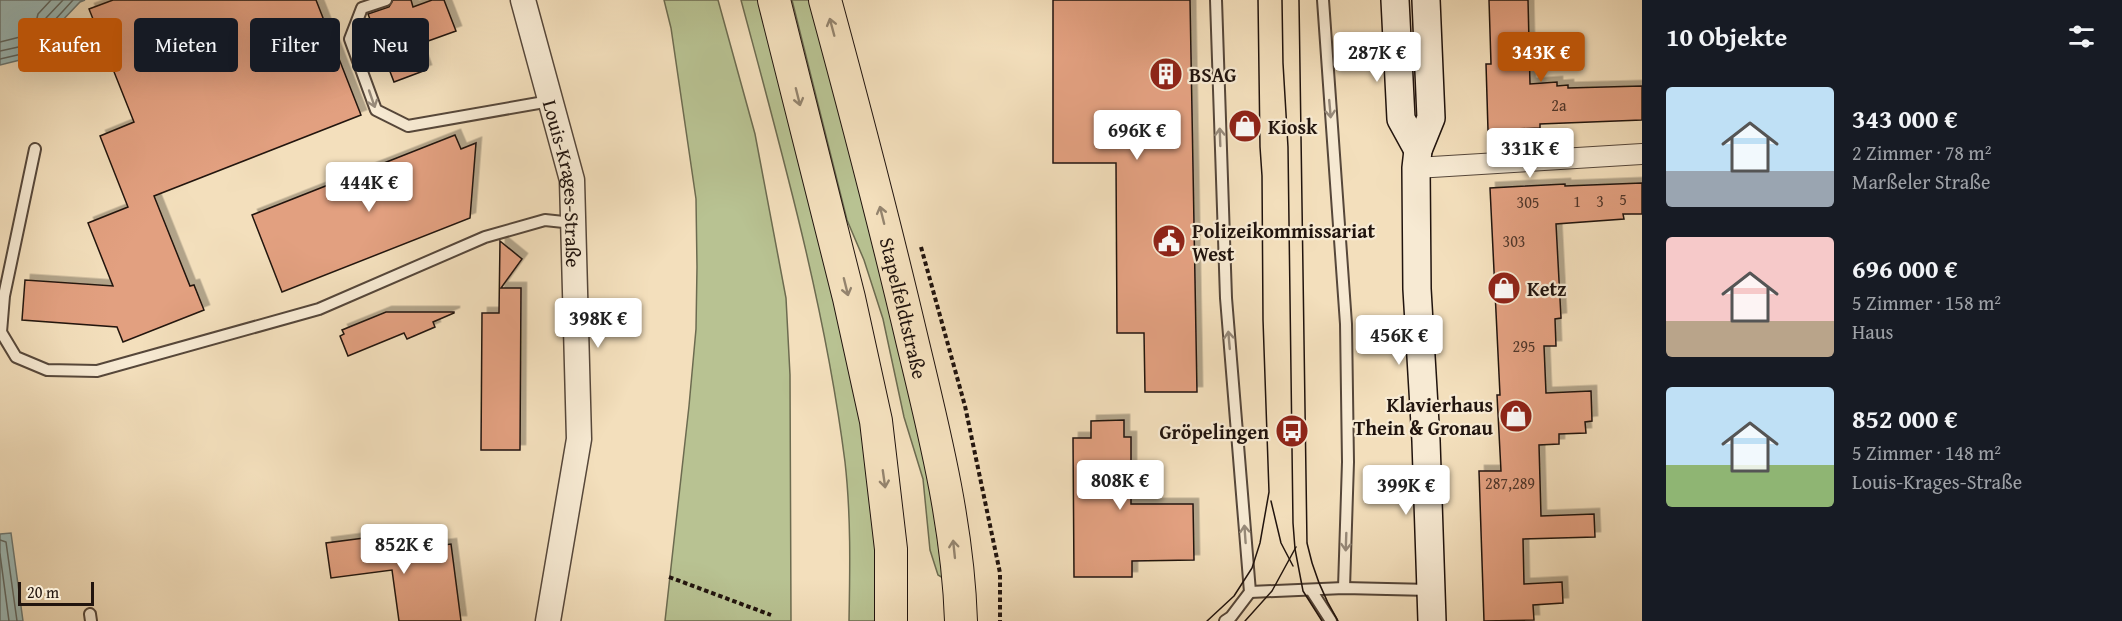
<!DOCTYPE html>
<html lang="de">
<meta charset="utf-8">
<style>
body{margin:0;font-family:"Gentium Book Plus",serif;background:#20242c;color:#f1f3f6;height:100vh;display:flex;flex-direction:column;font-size:22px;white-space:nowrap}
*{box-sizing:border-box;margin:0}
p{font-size:20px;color:#9ea1a6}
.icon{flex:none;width:33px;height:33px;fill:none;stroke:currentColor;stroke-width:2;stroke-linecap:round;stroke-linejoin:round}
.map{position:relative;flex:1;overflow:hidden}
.details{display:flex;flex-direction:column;background:#171b24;width:480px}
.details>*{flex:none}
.banner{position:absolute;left:18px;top:18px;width:570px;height:54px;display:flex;gap:12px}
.scale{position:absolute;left:18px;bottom:15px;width:76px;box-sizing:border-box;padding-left:6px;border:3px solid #21140e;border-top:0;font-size:16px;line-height:21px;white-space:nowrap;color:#21140e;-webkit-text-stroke:4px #f7ead3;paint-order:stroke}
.price{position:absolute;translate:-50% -51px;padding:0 14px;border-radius:6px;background:#fff;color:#222;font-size:20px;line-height:39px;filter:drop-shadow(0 2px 3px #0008)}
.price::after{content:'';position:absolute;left:50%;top:36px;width:18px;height:14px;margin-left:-9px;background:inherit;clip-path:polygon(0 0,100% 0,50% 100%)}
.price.selected{background:#b45309;color:#fff}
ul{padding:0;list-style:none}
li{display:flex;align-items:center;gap:18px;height:150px;padding:0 24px}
li span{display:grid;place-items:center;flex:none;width:168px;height:120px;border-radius:6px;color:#555}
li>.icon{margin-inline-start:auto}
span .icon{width:72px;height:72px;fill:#fffc;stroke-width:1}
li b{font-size:26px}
h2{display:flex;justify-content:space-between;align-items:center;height:72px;padding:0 24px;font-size:26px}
.chip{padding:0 21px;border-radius:6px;background:#171b24;box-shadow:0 6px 24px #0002;font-size:21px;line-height:54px}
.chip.selected{background:#b45309;color:#fff}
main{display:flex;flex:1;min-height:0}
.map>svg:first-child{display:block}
.green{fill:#b8c292;stroke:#6c6b50;stroke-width:1.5}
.water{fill:#9dbbb8;stroke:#6b7874;stroke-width:1.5}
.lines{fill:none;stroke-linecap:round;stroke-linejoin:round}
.shore{stroke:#5f6863;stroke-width:1.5}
.building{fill:#e2a080;stroke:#21140e;stroke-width:1.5;filter:url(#shadow)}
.service-casing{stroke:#56473a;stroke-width:14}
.minor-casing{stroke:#56473a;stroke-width:22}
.tertiary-casing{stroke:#56473a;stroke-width:27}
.secondary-casing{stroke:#21140e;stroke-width:30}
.primary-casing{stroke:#21140e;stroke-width:34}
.path{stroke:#21140e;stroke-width:4;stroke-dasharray:4.5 3;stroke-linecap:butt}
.service{stroke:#f7ead3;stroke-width:10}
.minor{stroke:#f7ead3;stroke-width:20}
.tertiary{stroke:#f7ead3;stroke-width:24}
.secondary{stroke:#f7ead3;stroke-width:27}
.primary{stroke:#f3dfbc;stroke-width:32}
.tram{stroke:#21140e;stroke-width:1.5}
.oneway{stroke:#94846e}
.oneway2{stroke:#978a7a}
.labels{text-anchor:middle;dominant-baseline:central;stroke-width:4.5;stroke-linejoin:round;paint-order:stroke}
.number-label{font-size:16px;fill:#51372a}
.poi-label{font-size:20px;font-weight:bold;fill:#21140e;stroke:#f7ead3;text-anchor:start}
.street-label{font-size:20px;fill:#21140e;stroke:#f7ead3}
</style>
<main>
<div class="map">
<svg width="1642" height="621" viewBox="0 0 1642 621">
<defs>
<filter id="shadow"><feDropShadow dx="5.5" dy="-5.5" stdDeviation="0" flood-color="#0004"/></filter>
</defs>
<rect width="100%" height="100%" fill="#f3dfbc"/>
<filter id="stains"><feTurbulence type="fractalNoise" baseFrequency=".00333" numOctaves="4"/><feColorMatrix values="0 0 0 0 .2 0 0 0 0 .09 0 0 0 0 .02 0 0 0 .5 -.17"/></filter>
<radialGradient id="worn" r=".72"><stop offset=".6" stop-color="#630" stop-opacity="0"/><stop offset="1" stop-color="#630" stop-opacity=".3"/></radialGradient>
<!-- green -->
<g class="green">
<path d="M664,0H718L755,134L786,298L790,375L791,621H665L689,406L696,329L697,267L696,199L671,28Z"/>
<path d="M741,0H761L802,159L864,436L874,523L877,621H849C850,568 851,515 845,462C825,305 782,153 741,0Z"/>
<path d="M792,0H815L919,403L943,578L938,575L930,550L923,479L904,417L883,319L864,260L847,220Z"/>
</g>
<!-- water -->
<g class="water">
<path d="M0,0H85L80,2L58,25L55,44L28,58L0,65Z"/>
<path d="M11,533L23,621H0V534Z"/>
</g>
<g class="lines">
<!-- shore -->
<g class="shore">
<path d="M0,42L20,37L34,30L38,14L51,0"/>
<path d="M0,51L23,46L42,35L46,18L63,0"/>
<path d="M0,59L26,53L49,40L53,22L73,0"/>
<path d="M0,540L6,542L17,621"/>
<path d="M0,554L9,621"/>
</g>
</g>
<!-- building -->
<g class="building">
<path d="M113,0H316L361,115L154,196L190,286L194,285L204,310L123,342L117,327L22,320L25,280L113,286L88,223L128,207L100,136L134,122L89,9Z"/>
<path d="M393,0H411L413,7L432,0H444L456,31L417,45L426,70L394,82L368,14L389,7Z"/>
<path d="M1053,0H1190L1197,392H1145L1144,333H1117L1116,163H1053Z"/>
<path d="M1489,0H1528L1530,84L1557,82V86L1568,85V88L1642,86V120L1540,124V128L1488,130L1486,64H1491Z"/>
<path d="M455,135L461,149L476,143L470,218L282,292L252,215Z"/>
<path d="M1642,183V214H1623L1624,219L1556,224L1561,318L1555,319L1556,346H1544L1546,393L1591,391L1592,421L1585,422L1586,433L1559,434V444L1539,445L1541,516L1594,514L1595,537L1523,539L1524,584L1562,582L1563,603L1533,605L1534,620L1484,621L1479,471H1501L1497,395H1500L1490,188L1565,184V186Z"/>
<path d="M500,241L522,259L501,288H521L520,450H481L482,313H499Z"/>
<path d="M386,312H454V313L433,322L435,327L407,339L404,333L348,356L340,336L344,334L342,330Z"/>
<path d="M1124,420V437H1131V504H1193L1194,560L1132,561V577H1074L1073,438H1091V421Z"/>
<path d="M387,535L390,552L451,544L461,621H399L392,570L331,578L326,543Z"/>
</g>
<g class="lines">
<defs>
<g id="service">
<path d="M386,0L362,8L350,39L376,110L408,126L550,101"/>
<path d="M1216,0L1226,298L1250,592L1231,617L1225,621"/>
<path d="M1323,0L1346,324L1348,462L1344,588"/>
<path d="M35,149L4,296L1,332L16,357L47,370L97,371L319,309L485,237L545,220L573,223"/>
<path d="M1311,590L1331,621"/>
<path d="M1250,592L1344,588L1430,590"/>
<path d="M90,614L91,621"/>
</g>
<path id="minor" d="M1416,168L1642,154"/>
<g id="tertiary">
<path id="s1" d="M523,0L572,180L579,439L548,621"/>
</g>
<g id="secondary">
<path d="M1395,0L1401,119L1418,150"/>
<path d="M1426,0L1431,118L1418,150L1416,168L1417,289L1426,441L1432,621"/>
</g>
<g id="primary">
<path d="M774,0L849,298L876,421L891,549V621"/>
<path id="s2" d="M825,0C856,114 886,229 913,344C935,435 958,527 961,621"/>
</g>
</defs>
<!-- service casing -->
<use href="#service" class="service-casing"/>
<!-- minor casing -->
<use href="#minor" class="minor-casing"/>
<!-- tertiary casing -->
<use href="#tertiary" class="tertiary-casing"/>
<!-- secondary casing -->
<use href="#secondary" class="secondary-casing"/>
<!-- primary casing -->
<use href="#primary" class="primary-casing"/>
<!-- path -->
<g class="path">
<path d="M921,247L965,406L1000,573V621"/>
<path d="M669,577L771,615"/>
</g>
<!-- service -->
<use href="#service" class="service"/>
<!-- minor -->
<use href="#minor" class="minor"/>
<!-- tertiary -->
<use href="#tertiary" class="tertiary"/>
<!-- secondary -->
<use href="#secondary" class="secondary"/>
<!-- primary -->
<use href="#primary" class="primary"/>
<!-- tram -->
<g class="tram">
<path d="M1282,0L1283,63L1288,147L1293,523L1295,549L1303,591L1322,621"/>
<path d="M1299,0L1307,543C1313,572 1323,596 1338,621"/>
<path d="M1271,501L1281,543L1293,566"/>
<path d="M1207,621L1234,596L1252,568L1260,543L1269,492L1263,320L1262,176L1260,147L1258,0"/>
<path d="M1245,621L1272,591L1296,547"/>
</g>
</g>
<!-- one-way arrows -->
<defs><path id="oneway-shaft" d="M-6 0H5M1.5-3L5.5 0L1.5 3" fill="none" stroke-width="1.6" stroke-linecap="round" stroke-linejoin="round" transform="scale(1.5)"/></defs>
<g class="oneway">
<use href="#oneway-shaft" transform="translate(832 27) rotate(-105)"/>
<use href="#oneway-shaft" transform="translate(798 97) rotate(76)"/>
<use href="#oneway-shaft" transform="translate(882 215) rotate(-104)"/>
<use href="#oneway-shaft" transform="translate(846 287) rotate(76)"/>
<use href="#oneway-shaft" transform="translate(884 479) rotate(82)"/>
<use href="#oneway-shaft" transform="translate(954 549) rotate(-96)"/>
</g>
<g class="oneway2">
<use href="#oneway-shaft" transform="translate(372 99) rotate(71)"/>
<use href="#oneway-shaft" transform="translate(1330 109) rotate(85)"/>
<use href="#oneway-shaft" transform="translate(1220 137) rotate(-92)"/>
<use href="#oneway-shaft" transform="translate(1229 340) rotate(-95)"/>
<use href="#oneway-shaft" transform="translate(1245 534) rotate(-94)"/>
<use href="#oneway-shaft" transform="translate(1346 542) rotate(92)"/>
</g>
<!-- icons -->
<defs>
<symbol id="building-disc" viewBox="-11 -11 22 22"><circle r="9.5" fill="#8f2418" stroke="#f7ead3"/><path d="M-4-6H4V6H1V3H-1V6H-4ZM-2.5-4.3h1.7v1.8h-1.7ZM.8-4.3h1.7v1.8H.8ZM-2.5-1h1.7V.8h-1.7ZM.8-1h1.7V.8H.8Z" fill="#fff"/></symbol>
<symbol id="shop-disc" viewBox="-11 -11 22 22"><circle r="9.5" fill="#8f2418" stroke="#f7ead3"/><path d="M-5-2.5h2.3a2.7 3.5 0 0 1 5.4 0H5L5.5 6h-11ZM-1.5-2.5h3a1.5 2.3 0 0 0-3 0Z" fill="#fff"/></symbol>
<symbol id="civic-disc" viewBox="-11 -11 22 22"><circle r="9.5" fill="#8f2418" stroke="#f7ead3"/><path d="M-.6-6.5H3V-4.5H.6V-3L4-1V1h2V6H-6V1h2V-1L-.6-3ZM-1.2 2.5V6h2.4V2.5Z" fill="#fff"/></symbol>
<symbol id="bus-disc" viewBox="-11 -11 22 22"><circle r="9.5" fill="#8f2418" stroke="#f7ead3"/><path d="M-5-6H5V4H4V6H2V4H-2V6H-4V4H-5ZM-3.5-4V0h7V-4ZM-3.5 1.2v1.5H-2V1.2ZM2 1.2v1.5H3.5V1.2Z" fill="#fff"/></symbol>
</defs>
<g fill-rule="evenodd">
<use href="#building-disc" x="1147" y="55" width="38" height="38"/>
<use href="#shop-disc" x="1226" y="107" width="38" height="38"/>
<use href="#civic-disc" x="1150" y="222" width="38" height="38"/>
<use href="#shop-disc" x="1485" y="269" width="38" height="38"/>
<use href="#shop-disc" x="1497" y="397" width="38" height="38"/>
<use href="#bus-disc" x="1273" y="412" width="38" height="38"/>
</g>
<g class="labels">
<!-- number labels -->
<g class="number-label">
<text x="1559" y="105">2a</text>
<text x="1623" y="199">5</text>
<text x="1577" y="201">1</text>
<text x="1600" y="201">3</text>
<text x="1528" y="202">305</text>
<text x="1514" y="241">303</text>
<text x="1524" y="346">295</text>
<text x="1510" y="483">287,289</text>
</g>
<!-- poi labels -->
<g class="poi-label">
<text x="1189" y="74">BSAG</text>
<text x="1268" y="126">Kiosk</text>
<text x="1192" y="230">Polizeikommissariat<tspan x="1192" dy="23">West</tspan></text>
<text x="1527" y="288">Ketz</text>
<text x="1493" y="404" text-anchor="end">Klavierhaus<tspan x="1493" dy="23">Thein &amp; Gronau</tspan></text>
<text x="1269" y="431" text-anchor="end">Gröpelingen</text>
</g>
<!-- street labels -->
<g class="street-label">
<text stroke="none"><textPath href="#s1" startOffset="189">Louis-Krages-Straße</textPath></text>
<text stroke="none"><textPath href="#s2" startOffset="318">Stapelfeldtstraße</textPath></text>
</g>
</g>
<rect width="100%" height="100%" filter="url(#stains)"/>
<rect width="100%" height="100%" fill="url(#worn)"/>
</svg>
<div class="scale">20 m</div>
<b class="price" style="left:1377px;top:83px">287K €</b>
<b class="price selected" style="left:1541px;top:83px">343K €</b>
<b class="price" style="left:1137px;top:161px">696K €</b>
<b class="price" style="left:1530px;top:179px">331K €</b>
<b class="price" style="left:369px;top:213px">444K €</b>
<b class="price" style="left:598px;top:349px">398K €</b>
<b class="price" style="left:1399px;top:366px">456K €</b>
<b class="price" style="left:1120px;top:511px">808K €</b>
<b class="price" style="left:1406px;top:516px">399K €</b>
<b class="price" style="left:404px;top:575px">852K €</b>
<div class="banner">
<a class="chip selected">Kaufen</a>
<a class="chip">Mieten</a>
<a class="chip">Filter</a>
<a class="chip">Neu</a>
</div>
</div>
<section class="details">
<h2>10 Objekte<svg class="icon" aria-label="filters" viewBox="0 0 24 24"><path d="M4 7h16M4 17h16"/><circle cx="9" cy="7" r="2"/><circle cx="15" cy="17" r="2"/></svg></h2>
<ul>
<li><span style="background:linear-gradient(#bfe0f5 70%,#9aa5b1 0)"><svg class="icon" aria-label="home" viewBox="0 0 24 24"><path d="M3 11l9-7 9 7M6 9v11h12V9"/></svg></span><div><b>343 000 €</b><p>2 Zimmer · 78 m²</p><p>Marßeler Straße</p></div></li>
<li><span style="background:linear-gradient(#f6c9c9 70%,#b9a48a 0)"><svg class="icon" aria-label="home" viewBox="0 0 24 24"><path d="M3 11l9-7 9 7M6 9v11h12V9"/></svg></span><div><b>696 000 €</b><p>5 Zimmer · 158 m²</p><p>Haus</p></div></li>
<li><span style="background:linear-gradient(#bfe0f5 65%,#8fb573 0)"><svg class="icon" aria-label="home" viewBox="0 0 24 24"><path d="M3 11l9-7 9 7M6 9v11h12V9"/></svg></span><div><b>852 000 €</b><p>5 Zimmer · 148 m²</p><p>Louis-Krages-Straße</p></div></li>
</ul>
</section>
</main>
